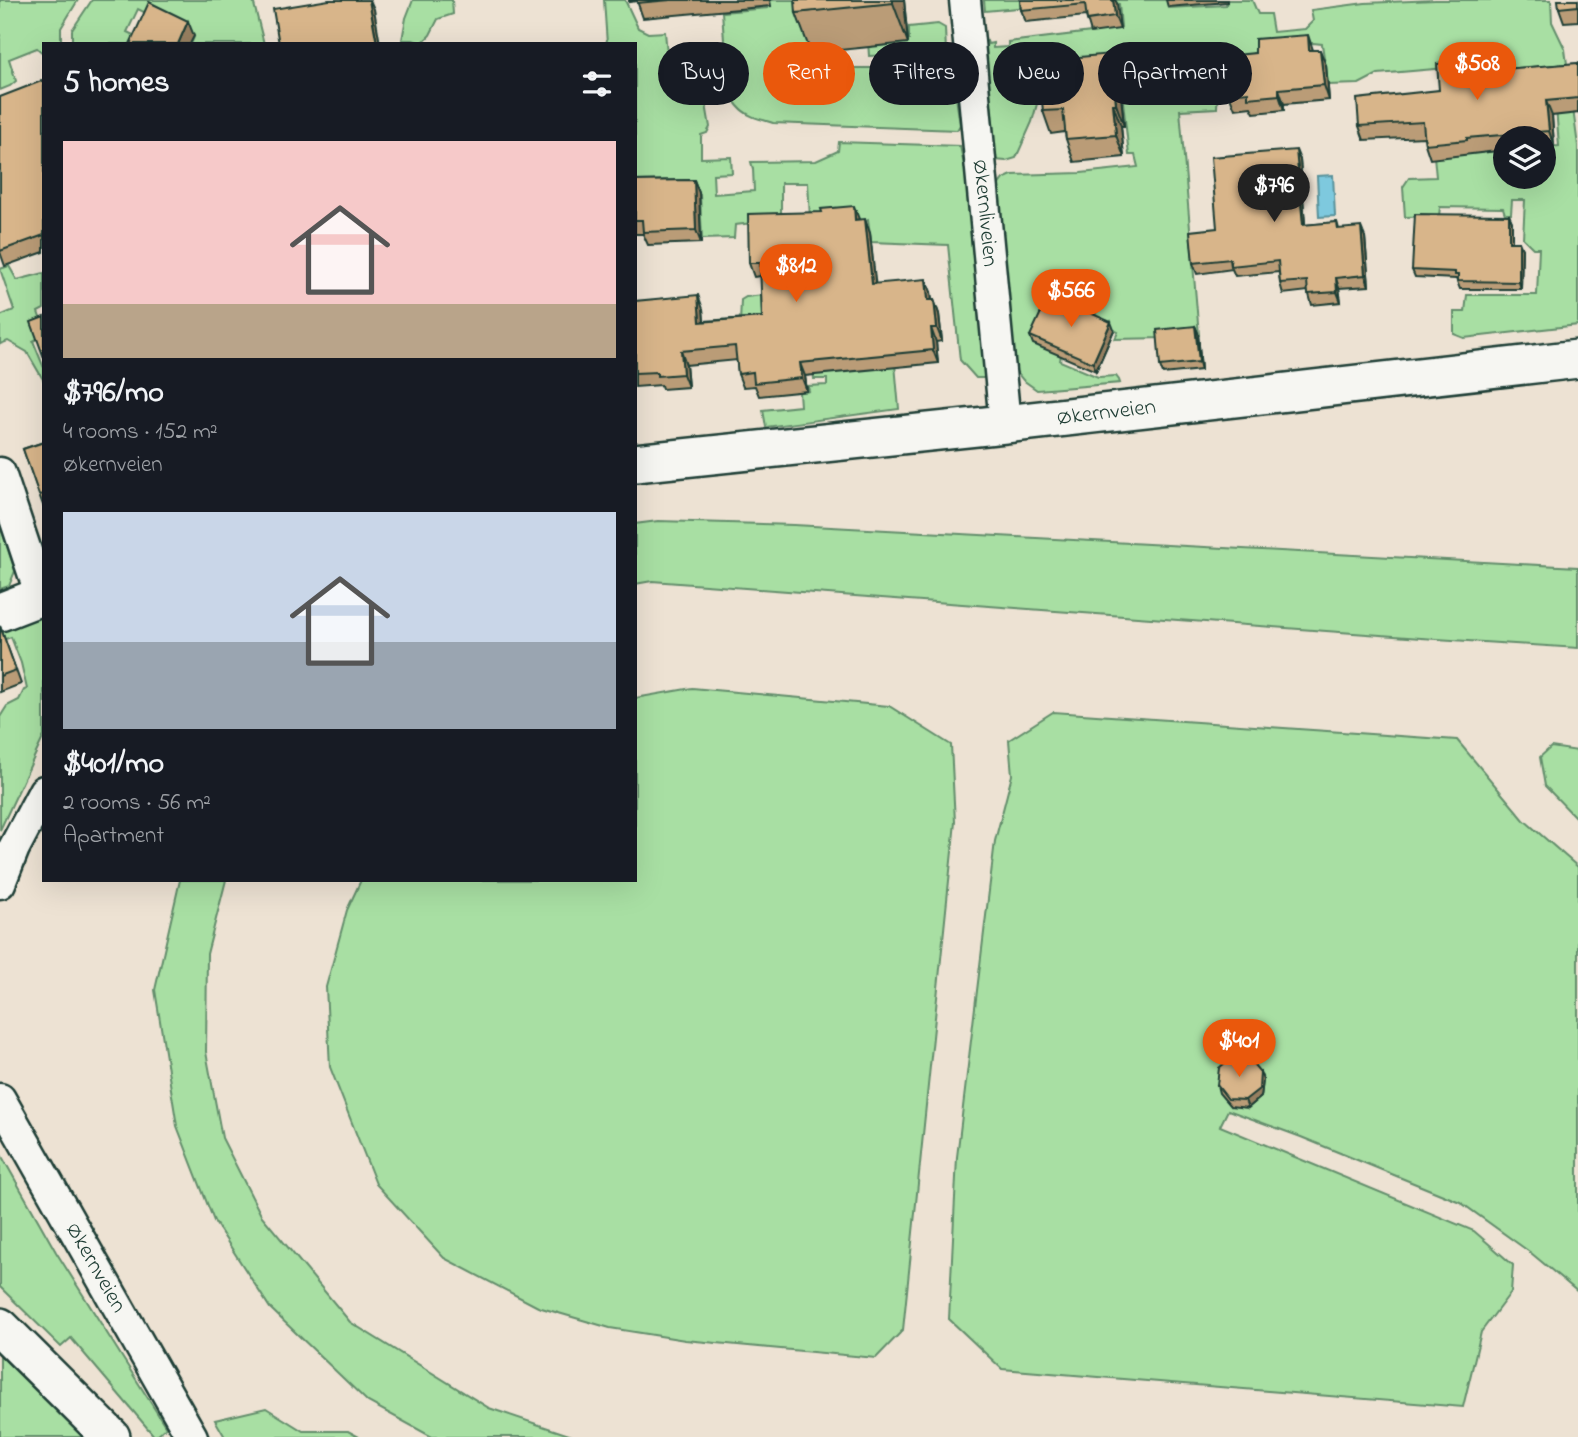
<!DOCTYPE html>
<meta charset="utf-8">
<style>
body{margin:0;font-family:"Indie Flower",sans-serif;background:#242831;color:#f1f3f6;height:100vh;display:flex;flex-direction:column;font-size:26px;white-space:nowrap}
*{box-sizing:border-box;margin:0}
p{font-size:23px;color:#9ea1a6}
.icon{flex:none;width:38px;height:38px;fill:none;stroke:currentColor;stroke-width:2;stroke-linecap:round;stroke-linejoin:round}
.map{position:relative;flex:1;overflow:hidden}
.side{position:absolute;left:42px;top:42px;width:595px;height:840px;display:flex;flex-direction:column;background:#171b24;border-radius:0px;box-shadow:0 7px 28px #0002}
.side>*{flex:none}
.banner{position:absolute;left:658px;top:42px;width:665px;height:63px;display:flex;gap:14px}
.tools{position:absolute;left:1493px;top:126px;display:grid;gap:14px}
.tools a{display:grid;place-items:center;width:63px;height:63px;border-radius:50%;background:#171b24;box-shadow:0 7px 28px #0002;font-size:35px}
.price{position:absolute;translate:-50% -60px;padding:0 16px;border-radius:24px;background:#ea580c;color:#fff;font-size:23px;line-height:46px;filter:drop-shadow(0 2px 4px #0008)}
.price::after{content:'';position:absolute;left:50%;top:42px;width:21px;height:16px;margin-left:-10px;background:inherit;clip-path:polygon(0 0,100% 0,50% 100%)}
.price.current{background:#222;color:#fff}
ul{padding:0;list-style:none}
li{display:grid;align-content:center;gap:14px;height:371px;padding:0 21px}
li span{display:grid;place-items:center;height:217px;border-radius:0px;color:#555}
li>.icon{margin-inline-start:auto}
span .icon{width:126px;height:126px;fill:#fffc;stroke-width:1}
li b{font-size:30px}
h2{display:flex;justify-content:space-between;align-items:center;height:84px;padding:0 21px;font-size:30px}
.tag{padding:0 24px;border-radius:32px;background:#171b24;box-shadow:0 7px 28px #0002;font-size:24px;line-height:63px}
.tag.current{background:#ea580c;color:#fff}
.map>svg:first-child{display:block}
.green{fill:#a8dfa3;stroke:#648e6c;stroke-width:2}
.water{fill:#7ec9de;stroke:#58919a;stroke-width:2}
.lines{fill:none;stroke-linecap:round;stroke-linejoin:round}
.minor-casing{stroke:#1f3d34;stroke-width:35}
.tertiary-casing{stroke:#1f3d34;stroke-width:42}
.minor{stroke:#f6f6f2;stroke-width:30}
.tertiary{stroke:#f6f6f2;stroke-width:37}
.wall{fill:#ba9c77;stroke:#1f3d34;stroke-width:2}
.shaded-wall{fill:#977f61;stroke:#1f3d34;stroke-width:2}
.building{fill:#d8b58a;stroke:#1f3d34;stroke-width:2}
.labels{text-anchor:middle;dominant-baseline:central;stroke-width:5;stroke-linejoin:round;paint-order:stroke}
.street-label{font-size:23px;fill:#1f3d34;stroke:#f6f6f2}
</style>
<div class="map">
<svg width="1578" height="1437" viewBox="0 0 1578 1437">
<rect width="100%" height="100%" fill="#ede2d3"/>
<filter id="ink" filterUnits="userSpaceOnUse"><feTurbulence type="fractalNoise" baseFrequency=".0143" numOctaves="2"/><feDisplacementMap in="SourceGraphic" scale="14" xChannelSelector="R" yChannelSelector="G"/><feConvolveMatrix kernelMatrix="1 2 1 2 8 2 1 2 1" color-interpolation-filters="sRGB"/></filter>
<g filter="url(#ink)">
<!-- green -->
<g class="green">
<path d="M0,0H78L61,28V44H44V54L37,48L9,59L16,81L10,86L0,90Z"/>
<path d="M92,0H253L264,44H191L194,37L138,9L127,32L144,40L142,44H72V30Z"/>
<path d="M413,0H452L453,14L438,19L430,35L422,43L413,40H402L406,18Z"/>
<path d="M604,0H625L638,28L648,33L665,32L668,63L693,61L692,48L696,47L710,127L707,133L701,135V158L731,157L732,173L713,174L714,194L754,191L753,169L751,162L816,161L838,151L839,142L960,146L973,208L985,352V378H976L960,360L948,245L871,242L868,219L862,221L813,271L808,183H781V220L735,225L734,238L702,239L700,195L635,208V44H607Z"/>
<path d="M768,0H809L813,57L819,68H952L960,125L957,130L773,123C761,119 747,117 738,106C725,92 724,33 722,12L768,8Z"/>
<path d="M984,0H1028L1029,7L985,11Z"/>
<path d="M1112,0H1168L1169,8L1226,5L1227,0H1252L1258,14H1270L1273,32L1305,29L1313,21L1311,10L1365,3L1435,0H1551L1552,22L1565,49L1578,146V325L1464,338L1454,334V312H1465L1467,295H1537L1539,248H1533L1523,238L1525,200H1512L1511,214H1505L1503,208L1440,207L1439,216L1405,217L1403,187L1409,178L1436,177L1434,156L1505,150V177H1544V147L1559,146L1554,81L1504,84L1503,64L1497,57L1451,62L1446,68L1378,74L1359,84L1328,85L1322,44L1313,43L1275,46V52L1253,53L1251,58L1219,56L1217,108L1180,110L1199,335L1166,338L1115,339L1118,332L1093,321L1098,308L1074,298L1068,310L1060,361L1098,377L1116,376L1119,380L1120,383L1037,390L1023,380L1015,370L998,186L1003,179L1012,175L1081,173L1138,167L1135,155H1129L1120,75L1047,83L1049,102L1037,104L1032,122L1016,158L1006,161L995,160L991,104L983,42L987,41L988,44L993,43V48L1008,47V42L1091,32V29L1121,27L1119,4L1112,2Z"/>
<path d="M938,24L945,28L946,52L869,56L868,42L909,39V27Z"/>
<path d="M9,266L17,280L44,273V309L38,312L43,326L39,338L33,341L44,368V381L27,352L8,341L0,344V316L14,310L0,269Z"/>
<path d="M763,295L893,342L899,409L766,427L763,410L800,406L799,392L809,391L808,386L827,385V379H814L811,341L740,324L741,300L746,297Z"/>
<path d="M658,521L794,525L1578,567V648L1421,638L652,581L635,584V524Z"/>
<path d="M0,525L15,571L9,586L0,589Z"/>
<path d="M44,615V736L0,830V717L7,706L19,700L24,690L27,689L21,663L11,637L0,641V631Z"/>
<path d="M692,688L889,706L951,745L955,822L903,1330L876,1358L685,1340L610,1328L538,1307L444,1258L376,1184L330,1067L326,987L347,910L361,880H635V698Z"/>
<path d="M1053,712L1457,740L1524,820L1578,867V1292L1531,1253L1460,1202L1301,1137L1228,1110L1220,1126L1474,1231L1513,1265L1511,1292L1481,1332L1463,1407L1002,1369L949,1319L957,1157L995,841L1012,775L1009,740Z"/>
<path d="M1551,747L1578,751V820L1545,786L1540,757Z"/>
<path d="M180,880H226L207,954L206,1052L222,1138L261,1215L350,1322L489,1408L575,1437H432L368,1402L270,1308L214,1221L177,1126L155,990Z"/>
<path d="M0,1153L56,1252L166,1427L155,1437L71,1338L61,1347L0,1287Z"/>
<path d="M0,1349L85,1437H0Z"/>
<path d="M266,1408L303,1431H348L359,1437H225L215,1420Z"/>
</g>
<!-- water -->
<path class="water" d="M1333,175L1335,216L1319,217L1317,176Z"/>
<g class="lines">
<defs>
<g id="minor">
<path id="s1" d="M965,0L1005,424"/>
<path d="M0,473L41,596"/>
<path d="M0,883L14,848L44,791"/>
<path id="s2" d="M0,1099L192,1437"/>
</g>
<g id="tertiary">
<path id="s3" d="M635,463L1005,424L1578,359"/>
<path d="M0,612L44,595"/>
<path d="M0,1327L111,1437"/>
</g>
</defs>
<!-- minor casing -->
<use href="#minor" class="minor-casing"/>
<!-- tertiary casing -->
<use href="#tertiary" class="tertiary-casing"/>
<!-- minor -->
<use href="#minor" class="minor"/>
<!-- tertiary -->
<use href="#tertiary" class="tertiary"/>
</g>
<!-- wall -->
<g class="wall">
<path d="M629,0H770L771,6L643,18L637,1L629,2Z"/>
<path d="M904,0L908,43L811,53L796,13Z"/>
<path d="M1020,0H1115L1120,29L1091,33L1086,16L1026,22L1021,10Z"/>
<path d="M1166,0H1227V2L1168,7Z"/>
<path d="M1578,0V21L1564,22L1559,8Z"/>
<path d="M1313,50L1326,65L1329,100L1284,104V110L1254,113L1251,107L1235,109L1229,94Z"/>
<path d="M1466,61L1470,72L1578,63V113L1552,116L1554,146L1544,147V138H1505V150L1430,159L1425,144L1424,137L1364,140L1359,126L1439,90Z"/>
<path d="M1119,76L1124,126H1121L1124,157L1074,162L1066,139L1065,132L1051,134L1043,111Z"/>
<path d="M44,80V252L5,266L0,252Z"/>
<path d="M1300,160L1305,225L1337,222L1339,229L1365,237L1369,286L1339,288L1341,302L1312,305L1308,291L1283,294L1280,283L1279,272L1235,276L1232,269L1197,274L1193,263L1217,228Z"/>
<path d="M694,180L699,193L701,243L648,245L643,234H635V181Z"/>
<path d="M1509,215L1512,222V242L1522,249L1521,289H1460L1456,279L1415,277L1412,270Z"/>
<path d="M859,220L870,233L875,284L931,292L932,300H934L939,314L942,341L936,342L938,363L805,376L807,391L759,396L755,386L743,387L738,374L737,360L686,365L688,387L662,389L661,385L635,387V301L703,309L704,321L762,317L761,276L754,277L749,263Z"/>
<path d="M1195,326L1198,333L1201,370L1163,374L1160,366Z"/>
<path d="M1114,330L1096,371L1033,344L1030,336Z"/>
<path d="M44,442V508L23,449Z"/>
<path d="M0,626L21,684L0,692Z"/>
<path d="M1260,1072L1263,1080L1261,1097L1248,1108L1230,1106L1219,1093L1217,1085Z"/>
</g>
<!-- shaded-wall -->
<g class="shaded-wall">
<path d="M369,0H370L374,9L380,44H377Z"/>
<path d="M893,0H904L908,43L893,3Z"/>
<path d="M1113,0H1115L1117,3L1120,29L1115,16Z"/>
<path d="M188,21L194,36L190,44H178Z"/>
<path d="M1308,35L1313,50H1309Z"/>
<path d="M1320,50L1326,65L1329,100L1324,85Z"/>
<path d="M1111,54L1119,76L1124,126L1116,104Z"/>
<path d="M1279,89L1284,104V110L1279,95Z"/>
<path d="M1546,101L1552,116L1554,146L1549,131Z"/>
<path d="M1113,104L1121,126L1124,157L1116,135Z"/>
<path d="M1296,150L1300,160L1306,235L1303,225Z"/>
<path d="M694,180L699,193L701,243L696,230Z"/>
<path d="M854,206L859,219L855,220Z"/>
<path d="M1509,215L1512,222V249L1509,242Z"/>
<path d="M865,219L870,233L877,298L872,284Z"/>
<path d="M1361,227L1365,237L1369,286L1365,275Z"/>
<path d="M1519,242L1522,249L1521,289L1519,282Z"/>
<path d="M1336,278L1339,288L1341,302L1337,292Z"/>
<path d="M926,279L931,292L933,314L928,300Z"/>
<path d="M698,295L703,309L705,335L700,322Z"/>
<path d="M934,300L939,314L942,341L937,328Z"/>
<path d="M1111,322L1114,330L1096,371L1093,363Z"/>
<path d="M1195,326L1198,333L1201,370L1199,362Z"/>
<path d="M931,328L936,342L938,363L933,350Z"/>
<path d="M681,351L686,365L688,387L683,374Z"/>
<path d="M800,363L805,376L807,391L802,378Z"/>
<path d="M1260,1072L1263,1080L1261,1097L1248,1108L1245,1100Z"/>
</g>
<!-- building -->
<g class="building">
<path d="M329,0H369L377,44H279L273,9Z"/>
<path d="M637,0H671L637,3Z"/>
<path d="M795,0H893V3L796,13Z"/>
<path d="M1020,0H1113L1115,16L1087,20L1085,4L1021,10Z"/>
<path d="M1558,0H1578V6L1559,8Z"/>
<path d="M149,2L188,21L178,44H130Z"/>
<path d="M1308,35L1309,50H1320L1324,85L1279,89V95L1248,98V92L1229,94L1226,56L1255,53V39Z"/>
<path d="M1111,54L1116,104H1113L1116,135L1066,139L1063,110L1043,111L1038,61Z"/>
<path d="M1466,61L1467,72L1578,63V98L1546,101L1549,131L1467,138V140L1425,144L1423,122L1359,126L1357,99L1439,90L1437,64Z"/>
<path d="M44,80V235L0,251V97Z"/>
<path d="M1296,150L1303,225L1337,222L1338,229L1361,227L1365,275L1336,278L1337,292L1308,294L1307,281L1280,283L1278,261L1231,266L1230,259L1193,263L1190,231L1217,228L1211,157Z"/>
<path d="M694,180L696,230L643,232L642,220H635V181Z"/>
<path d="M854,206L855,220L865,219L872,284L926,279L928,300H934L937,328H931L933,350L800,363L802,378L754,383L753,372L738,374L735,346L681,351L683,374L657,376V372L635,373V301L698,295L700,322L762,317L760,263H749L748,214L822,212L821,209Z"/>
<path d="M1415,214L1509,215V242H1519V282L1458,281V275H1455V272L1412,270Z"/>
<path d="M1049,295L1111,322L1093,363L1030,336Z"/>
<path d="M44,317V358L31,322Z"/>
<path d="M1195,326L1199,362L1160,366L1157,330Z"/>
<path d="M44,442V494L39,495L23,449Z"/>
<path d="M0,626L16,670L0,676Z"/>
<path d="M1232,1057L1249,1059L1260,1072L1259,1089L1245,1100L1228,1099L1217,1085L1219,1068Z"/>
</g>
</g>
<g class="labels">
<!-- street labels -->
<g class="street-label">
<text stroke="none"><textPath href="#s1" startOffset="214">Økernliveien</textPath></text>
<text stroke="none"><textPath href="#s3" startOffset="474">Økernveien</textPath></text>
<text stroke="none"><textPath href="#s2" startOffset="194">Økernveien</textPath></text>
</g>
</g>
</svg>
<div class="tools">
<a><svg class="icon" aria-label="layers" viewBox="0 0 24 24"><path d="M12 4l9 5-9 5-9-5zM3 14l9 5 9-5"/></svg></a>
</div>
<b class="price" style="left:1477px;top:102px">$508</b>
<b class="price current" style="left:1274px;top:224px">$796</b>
<b class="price" style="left:796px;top:304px">$812</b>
<b class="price" style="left:1071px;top:329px">$566</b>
<b class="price" style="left:1239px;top:1079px">$401</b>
<div class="banner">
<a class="tag">Buy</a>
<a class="tag current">Rent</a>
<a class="tag">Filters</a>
<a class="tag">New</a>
<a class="tag">Apartment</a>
</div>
<section class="side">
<h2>5 homes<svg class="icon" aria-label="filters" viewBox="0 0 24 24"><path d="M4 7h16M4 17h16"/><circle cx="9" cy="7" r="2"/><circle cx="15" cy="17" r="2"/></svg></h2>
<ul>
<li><span style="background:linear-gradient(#f6c9c9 75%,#b9a48a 0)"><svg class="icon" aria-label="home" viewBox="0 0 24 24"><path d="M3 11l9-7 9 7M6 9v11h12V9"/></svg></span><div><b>$796/mo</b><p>4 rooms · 152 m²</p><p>Økernveien</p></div></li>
<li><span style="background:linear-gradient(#c9d6e8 60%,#9aa5b1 0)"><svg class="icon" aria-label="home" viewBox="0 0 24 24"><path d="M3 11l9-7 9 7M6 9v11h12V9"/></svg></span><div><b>$401/mo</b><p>2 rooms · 56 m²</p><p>Apartment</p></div></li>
</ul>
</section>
</div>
